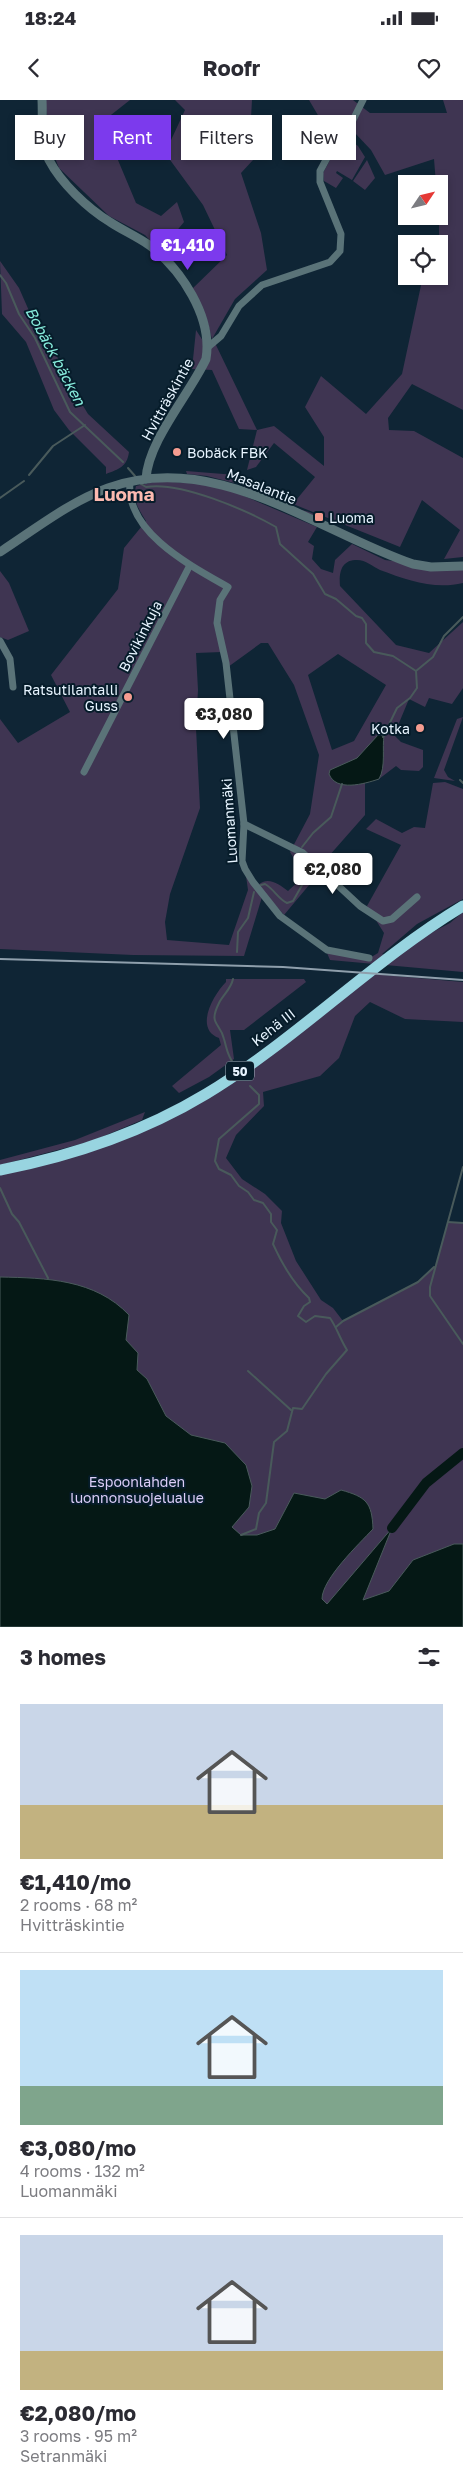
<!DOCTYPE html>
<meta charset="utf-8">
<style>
body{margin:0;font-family:"Golos Text",sans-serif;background:#f2f2f3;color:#2b2b33;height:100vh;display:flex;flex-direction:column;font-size:19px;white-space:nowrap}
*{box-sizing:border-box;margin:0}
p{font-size:16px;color:#7c7c81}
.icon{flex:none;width:28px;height:28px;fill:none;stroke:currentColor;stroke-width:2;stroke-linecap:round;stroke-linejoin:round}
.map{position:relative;height:1527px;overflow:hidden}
.details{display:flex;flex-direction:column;background:#fff;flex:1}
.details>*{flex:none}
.hud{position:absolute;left:15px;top:15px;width:434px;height:45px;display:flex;gap:10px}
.needle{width:32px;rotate:55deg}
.controls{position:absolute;left:398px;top:75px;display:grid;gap:10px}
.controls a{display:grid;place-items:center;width:50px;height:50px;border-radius:0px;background:#fff;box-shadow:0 2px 8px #0003;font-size:25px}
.price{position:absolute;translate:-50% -42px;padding:0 11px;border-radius:5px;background:#fff;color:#222;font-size:16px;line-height:32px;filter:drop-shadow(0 1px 2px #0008)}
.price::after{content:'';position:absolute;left:50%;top:30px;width:15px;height:11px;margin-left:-8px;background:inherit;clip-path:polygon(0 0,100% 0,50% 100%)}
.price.selected{background:#7c3aed;color:#fff}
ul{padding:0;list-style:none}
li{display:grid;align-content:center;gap:10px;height:265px;padding:0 20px}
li+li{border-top:1px solid #e1e1e2}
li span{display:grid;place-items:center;height:155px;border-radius:0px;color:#555}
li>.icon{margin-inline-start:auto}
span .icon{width:90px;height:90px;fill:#fffc;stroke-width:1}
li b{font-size:21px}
h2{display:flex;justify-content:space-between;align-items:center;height:60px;padding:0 20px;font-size:21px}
.tag{padding:0 18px;border-radius:0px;background:#fff;box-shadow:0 2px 8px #0003;font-size:18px;line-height:45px}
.tag.selected{background:#7c3aed;color:#fff}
.status{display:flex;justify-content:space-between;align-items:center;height:35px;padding:0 25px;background:#fff;direction:ltr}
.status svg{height:14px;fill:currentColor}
header{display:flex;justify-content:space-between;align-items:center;height:65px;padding:0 20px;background:#fff;font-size:22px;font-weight:700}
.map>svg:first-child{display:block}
.green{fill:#3f3552;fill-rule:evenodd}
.water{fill:#051815;stroke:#495a5b}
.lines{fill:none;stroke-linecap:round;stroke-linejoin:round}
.stream{stroke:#495a5b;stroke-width:2}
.river{stroke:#051815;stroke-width:10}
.minor{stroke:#5a7378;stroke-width:7}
.tertiary{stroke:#5a7378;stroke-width:9}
.trunk{stroke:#98d4e0;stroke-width:11}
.rail{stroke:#8f9fac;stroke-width:2}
.poi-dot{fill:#f59c90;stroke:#061c2a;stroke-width:2}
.labels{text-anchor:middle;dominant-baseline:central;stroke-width:4;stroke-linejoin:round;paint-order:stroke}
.shield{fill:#061c2a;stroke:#a4b3bf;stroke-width:1}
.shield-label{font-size:12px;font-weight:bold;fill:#e7f4ff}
.street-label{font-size:14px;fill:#e7f4ff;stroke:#061c2a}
.poi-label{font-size:14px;fill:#e7f4ff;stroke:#061c2a;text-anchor:start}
.park-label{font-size:14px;fill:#dccef8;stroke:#061c2a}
.water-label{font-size:15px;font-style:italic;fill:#87ecdc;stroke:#061c2a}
.district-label{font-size:19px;font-weight:bold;fill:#fdbab0;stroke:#061c2a}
</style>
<div class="status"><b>18:24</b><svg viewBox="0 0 49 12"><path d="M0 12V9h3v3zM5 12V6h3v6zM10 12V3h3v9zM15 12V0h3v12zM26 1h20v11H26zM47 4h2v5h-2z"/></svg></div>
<header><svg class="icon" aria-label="back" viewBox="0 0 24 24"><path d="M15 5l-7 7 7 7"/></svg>Roofr<svg class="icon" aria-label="heart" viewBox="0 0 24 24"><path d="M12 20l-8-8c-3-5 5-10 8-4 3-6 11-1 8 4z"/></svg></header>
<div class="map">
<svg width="463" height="1527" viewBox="0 0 463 1527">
<rect width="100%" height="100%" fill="#0f2535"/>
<!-- green -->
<g class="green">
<path d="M45,0H130L102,22L136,103L161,116L177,102L184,122L160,151L145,135L109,116L59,68L51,48Z"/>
<path d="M175,0H252L251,18L263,49L241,73L261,133L267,170L235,199L212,239L207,220L191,190L227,155L203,105L165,53L185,10Z"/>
<path d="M309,0H353L370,13H447L443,0H463V310L412,284L388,318L389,330L414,331L463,358V457L444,459L460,430L422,400L400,447L293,404L315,377L274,343L256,367L247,370L257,330L239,329L212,270L192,269L196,230L207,247L215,243L257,330L274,326L324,366V337L305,307L321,276L366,314L402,274L423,176H439V84H436L434,59L385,75L371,50L354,32L332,39Z"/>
<path d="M341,40H350L358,46L365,57L352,80L337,71L336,73L343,78L336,88L324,81L323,73Z"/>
<path d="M367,60L375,78L365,90L353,81Z"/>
<path d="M0,161L19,188L30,213L55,252L71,286L88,314L129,352C127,367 119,369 106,374V367L69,330L54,310L26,242L2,214Z"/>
<path d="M186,371L236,375L239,377L234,383L207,376L187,374Z"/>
<path d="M244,379C262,380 277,399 293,407C301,411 313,411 317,417L246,389L242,384Z"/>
<path d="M158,381L218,385L317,427L308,442L314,446L312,459L321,469L333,473L335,460L352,444L385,460L463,470V483C434,490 407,480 380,470C372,466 365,459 355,460C340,461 339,475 340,486L396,545L429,553L463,522V588L452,604L429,598L425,607L409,599L394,635L401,642L423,650V667L419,671L401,670L396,666L379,679L365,683V715L321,765L320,772L284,815L258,785C268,776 279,784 288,791L303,777L308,781L297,760L296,762L290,752L310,714L319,655L294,585L268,543H261L228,567L222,552L196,553L198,590L196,628L200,708L170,794L165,822L167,840L229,845L248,790L246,776L262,797L244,856L133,855L0,849V619L18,643L70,612L51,575L118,489L124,448L146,421C139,410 132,399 136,386ZM338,554L386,585L354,641L332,650L308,575Z"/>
<path d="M0,471L9,483L29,531L8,540L0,537Z"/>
<path d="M463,617L444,670L448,677L455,681L434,678L457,619Z"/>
<path d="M445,682L463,689V799L417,824L382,854L394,857L419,839L450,823L463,812V872L330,860L327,853L368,859L378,853L384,833L367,806L401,745L366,729L376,719L402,733L414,727L425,728L433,683Z"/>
<path d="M372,874L463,882V922L405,919L370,902L355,916L339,958L320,976L263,992L264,1006L236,1035L226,1058L242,1079L265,1094L282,1111L281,1123L296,1161L321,1200L333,1208L343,1221L418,1182L436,1165L448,1122L463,1123V1527H0V1075L185,1011Z"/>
<path d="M226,879H304L306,882L244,930H230L234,959L209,977L179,993L172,986L221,945L219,938C194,929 213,895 226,882Z"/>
<path d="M145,1012L142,1020L92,1041L0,1065V1060L75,1040Z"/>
</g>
<!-- water -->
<g class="water">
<path d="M378,635L384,636C382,647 386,667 379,679C364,684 336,692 329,674L330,670L357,658Z"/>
<path d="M0,1177C46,1178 95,1179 129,1215L126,1240L138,1253L137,1270L147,1279L166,1316L191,1335L225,1343L246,1365L252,1386L249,1407L232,1427L241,1435H257L275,1429L294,1393L325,1399L341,1390C366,1397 372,1402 373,1429C359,1444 322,1479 322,1499L327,1504L392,1428L363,1500L389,1491L413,1460L454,1444H463V1527H0Z"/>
</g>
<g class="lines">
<!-- stream -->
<g class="stream">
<path d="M0,175L6,183L19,214L35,238L70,312L123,362"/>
<path d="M128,368L135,376"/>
<path d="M29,375L53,346L85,325"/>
<path d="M141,384L146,387C180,381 246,410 276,427L280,444L313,474L325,494L336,499L356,516L362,518L366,524V543L374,552L393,556L416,571L417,588L410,598L397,608L383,637"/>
<path d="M0,398L24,381"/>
<path d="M416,571L433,557L444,536L463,517"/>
<path d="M460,680L463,683"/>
<path d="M302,747L313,733L331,717L342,684"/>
<path d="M297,759L298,754"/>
<path d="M261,785L265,784C274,789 278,799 287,803L293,801L305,780"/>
<path d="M237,852L238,832L248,818L254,792"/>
<path d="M233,879C231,889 223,895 219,903C208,925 220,922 224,939C227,949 227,955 234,964"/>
<path d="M463,1067L430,1187V1196L463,1244"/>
<path d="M0,1088L12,1114L19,1122L48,1178"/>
<path d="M448,1122L463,1123"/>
<path d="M336,1227L343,1221L418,1182L434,1167"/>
<path d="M248,1271L291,1310"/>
<path d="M241,1435L256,1429L259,1413L266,1403L274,1342L287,1331L293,1308L302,1309L326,1274L347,1250C340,1239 337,1228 330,1218L315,1216L306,1222L298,1216L304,1206L310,1202L309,1198C293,1183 282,1164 273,1144L277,1130L271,1122V1114L263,1103L254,1100L248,1092L239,1086L231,1075L219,1069L215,1061L219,1039L259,1004V995L250,986"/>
</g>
<!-- river -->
<path class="river" d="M392,1428L426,1383L463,1353"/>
<!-- minor -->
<g class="minor">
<path d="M208,247L221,236L239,206L262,185L330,162L340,151L341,134L320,82V71L333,47L352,22L363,0"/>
<path d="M130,382C125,432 191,466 228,487L220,500L217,523L226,563L244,724L242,761L245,769L253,782L280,816L327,850L369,858"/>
<path d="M0,541L10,559L13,587"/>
<path d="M84,672L190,465"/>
<path d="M244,724L303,753L360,806L383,821L392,819L417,797"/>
</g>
<!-- tertiary -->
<g class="tertiary">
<path d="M42,0C43,19 40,43 49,60C61,83 87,108 110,122C122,130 136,136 149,145C181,169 213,217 206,259C189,295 148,341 146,379"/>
<path d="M0,452C34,430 69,402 108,388C215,349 315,430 413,464L431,467L463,466"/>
</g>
<!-- trunk -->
<path class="trunk" d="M0,1070C72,1056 143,1032 206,994C297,939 372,861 463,806"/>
<!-- rail -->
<path class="rail" d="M0,859L283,867L463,880"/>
</g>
<!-- markers -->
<g class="poi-dot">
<circle cx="177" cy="352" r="5"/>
<rect x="314" y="412" width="10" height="10" rx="2.5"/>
<circle cx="128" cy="597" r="5"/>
<circle cx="420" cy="628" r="5"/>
</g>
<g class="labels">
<!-- shield labels -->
<rect class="shield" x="226" y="961.5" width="28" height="19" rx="4"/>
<g class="shield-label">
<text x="240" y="971">50</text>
</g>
<!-- street labels -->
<g class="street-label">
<text transform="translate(167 299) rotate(-61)">Hvitträskintie</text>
<text transform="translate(262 386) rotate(22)">Masalantie</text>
<text transform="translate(140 536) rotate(-63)">Bovikinkuja</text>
<text transform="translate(229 721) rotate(-94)">Luomanmäki</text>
<text transform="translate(273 927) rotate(-38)">Kehä III</text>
</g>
<!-- poi labels -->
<g class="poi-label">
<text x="187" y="352">Bobäck FBK</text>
<text x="329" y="417">Luoma</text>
<text x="118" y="589" text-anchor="end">Ratsutilantalli<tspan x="118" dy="16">Guss</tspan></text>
<text x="410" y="628" text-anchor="end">Kotka</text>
</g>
<!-- park labels -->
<g class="park-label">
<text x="137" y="1381">Espoonlahden<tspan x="137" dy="16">luonnonsuojelualue</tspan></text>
</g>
<!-- water labels -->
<g class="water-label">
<text transform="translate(56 256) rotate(62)">Bobäck bäcken</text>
</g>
<!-- district labels -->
<g class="district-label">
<text x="124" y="393">Luoma</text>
</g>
</g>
</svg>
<div class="controls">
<a><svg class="needle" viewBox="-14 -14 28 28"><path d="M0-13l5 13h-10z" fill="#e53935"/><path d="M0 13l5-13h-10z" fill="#7c7c81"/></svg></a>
<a><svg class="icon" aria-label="locate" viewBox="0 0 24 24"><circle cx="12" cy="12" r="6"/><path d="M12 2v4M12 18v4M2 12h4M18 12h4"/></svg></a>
</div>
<b class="price selected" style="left:188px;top:171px">€1,410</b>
<b class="price" style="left:224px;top:640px">€3,080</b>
<b class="price" style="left:333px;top:795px">€2,080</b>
<div class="hud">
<a class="tag">Buy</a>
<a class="tag selected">Rent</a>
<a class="tag">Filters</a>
<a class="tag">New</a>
</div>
</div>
<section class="details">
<h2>3 homes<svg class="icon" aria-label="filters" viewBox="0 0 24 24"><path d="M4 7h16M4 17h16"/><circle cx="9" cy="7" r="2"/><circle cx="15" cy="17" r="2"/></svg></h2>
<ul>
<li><span style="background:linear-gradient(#c9d6e8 65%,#c2b280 0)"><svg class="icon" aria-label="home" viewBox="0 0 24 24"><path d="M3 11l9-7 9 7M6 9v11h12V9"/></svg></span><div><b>€1,410/mo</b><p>2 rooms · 68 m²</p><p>Hvitträskintie</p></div></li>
<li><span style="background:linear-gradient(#bfe0f5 75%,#7fa58c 0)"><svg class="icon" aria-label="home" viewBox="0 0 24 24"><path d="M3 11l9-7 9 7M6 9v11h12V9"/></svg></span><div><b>€3,080/mo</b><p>4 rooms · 132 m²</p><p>Luomanmäki</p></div></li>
<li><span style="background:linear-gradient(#c9d6e8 75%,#c2b280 0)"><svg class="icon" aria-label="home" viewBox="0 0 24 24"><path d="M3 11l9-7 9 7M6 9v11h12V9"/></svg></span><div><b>€2,080/mo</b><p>3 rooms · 95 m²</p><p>Setranmäki</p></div></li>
</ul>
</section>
